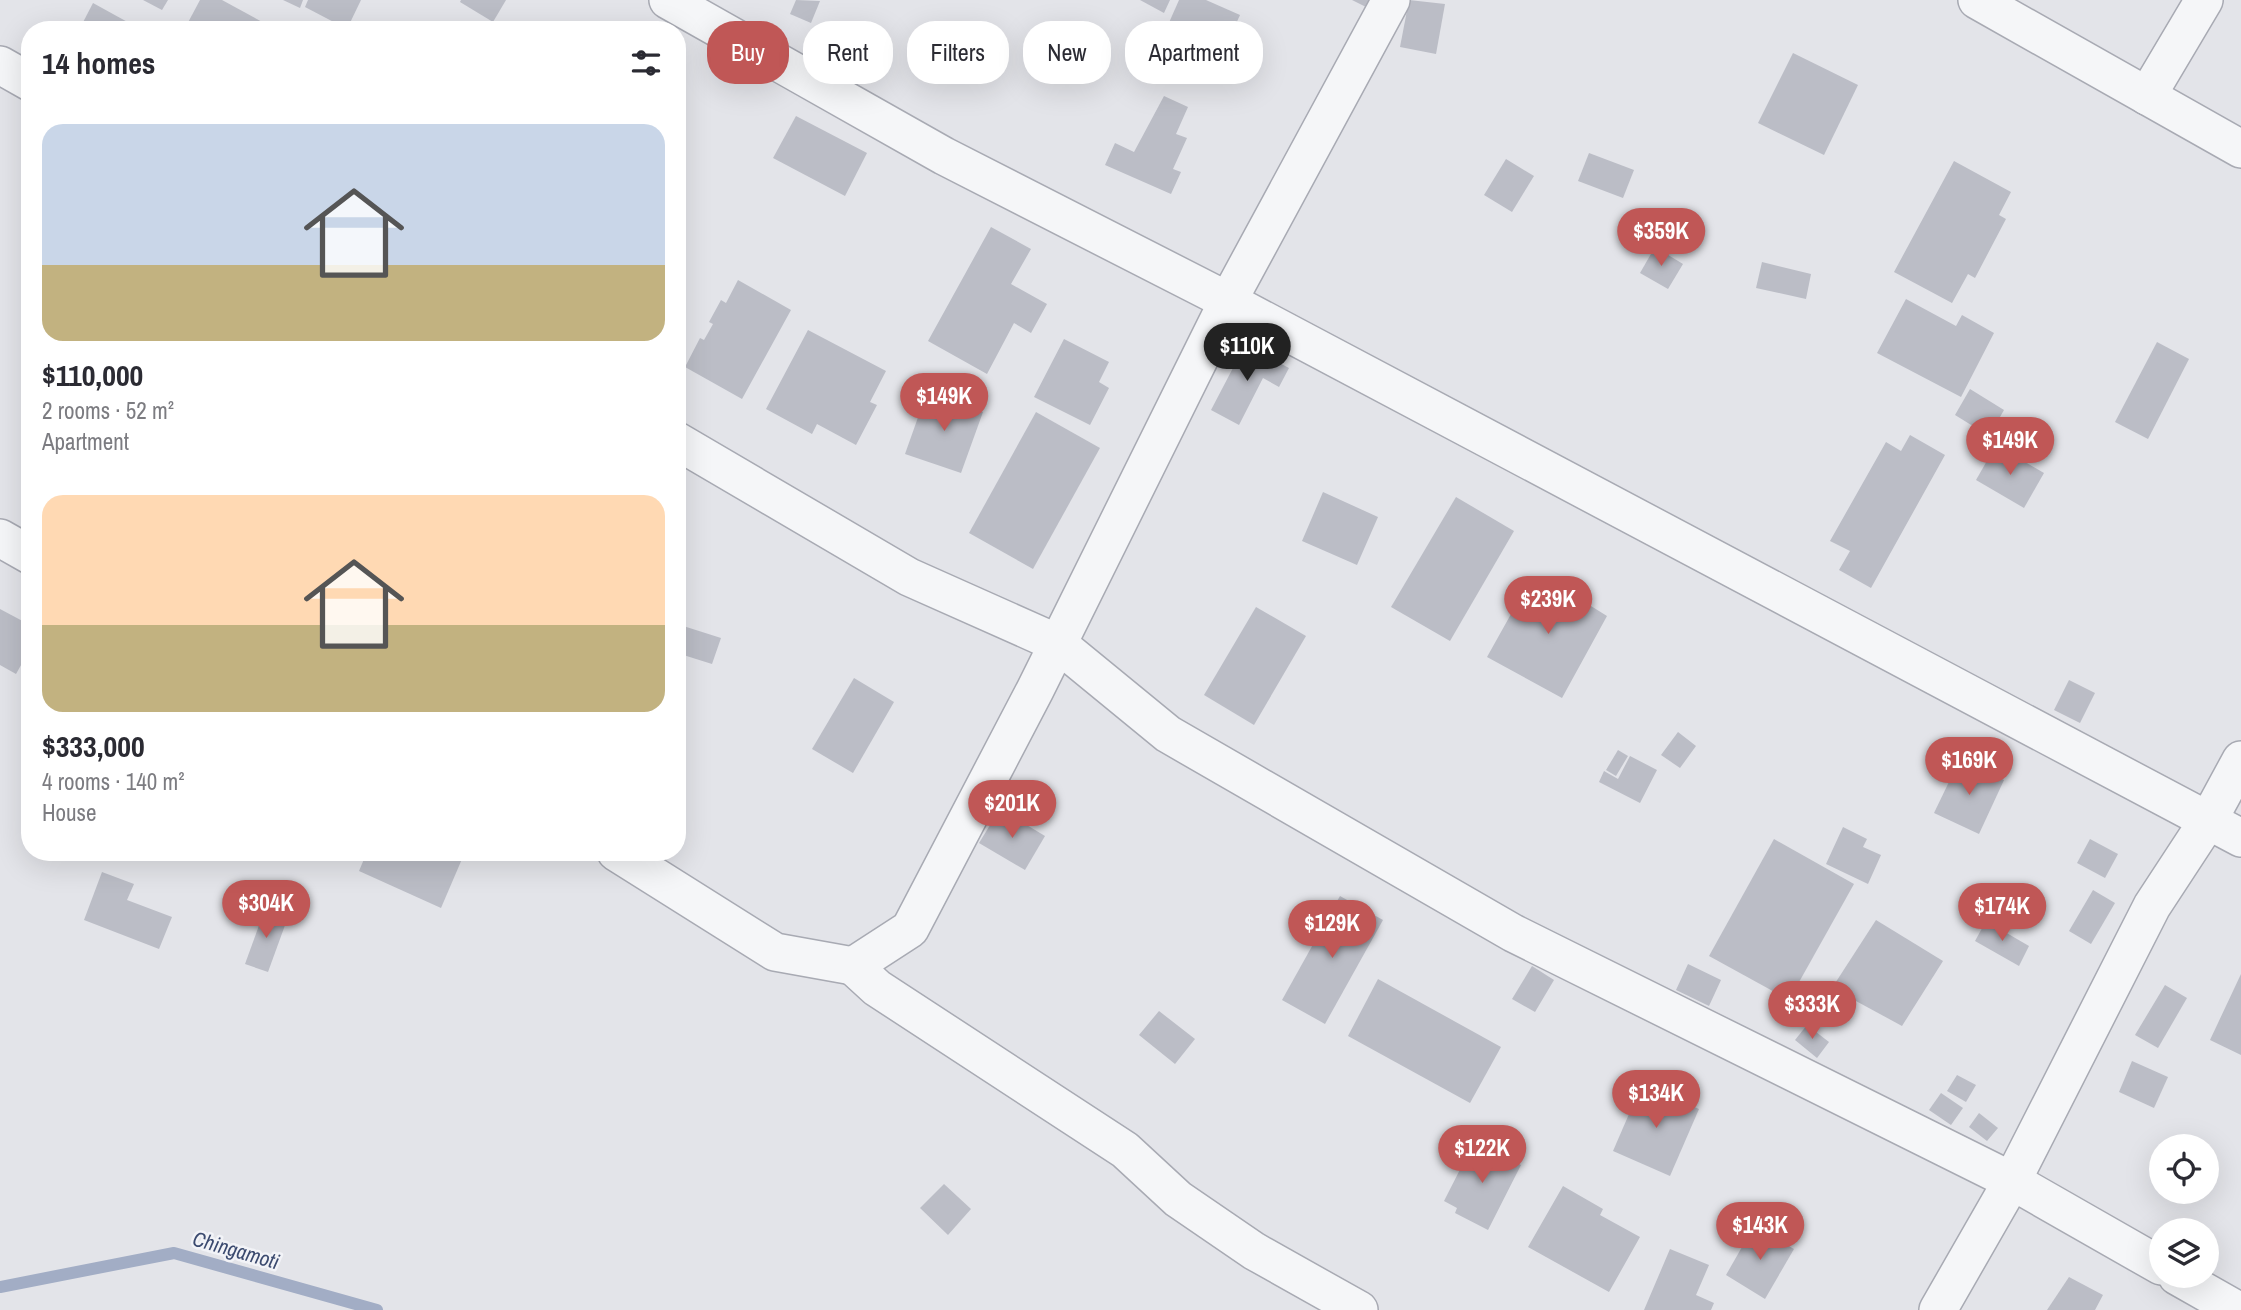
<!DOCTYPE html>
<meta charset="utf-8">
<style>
body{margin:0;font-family:"Archivo Narrow",sans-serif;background:#f2f2f3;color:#2b2b33;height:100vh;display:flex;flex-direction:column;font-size:26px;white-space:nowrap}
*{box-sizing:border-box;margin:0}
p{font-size:23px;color:#7c7c81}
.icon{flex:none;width:38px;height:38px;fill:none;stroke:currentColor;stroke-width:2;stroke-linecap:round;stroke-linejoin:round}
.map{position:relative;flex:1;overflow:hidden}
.drawer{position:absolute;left:21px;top:21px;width:665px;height:840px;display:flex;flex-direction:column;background:#fff;border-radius:28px;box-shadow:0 7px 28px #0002}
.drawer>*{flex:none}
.banner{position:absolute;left:707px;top:21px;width:665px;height:63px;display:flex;gap:14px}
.tools{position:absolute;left:2149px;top:1134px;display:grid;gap:14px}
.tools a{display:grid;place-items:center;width:70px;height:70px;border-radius:50%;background:#fff;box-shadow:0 7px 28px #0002;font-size:35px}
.price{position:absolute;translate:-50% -60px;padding:0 16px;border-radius:24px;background:#c05756;color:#fff;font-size:23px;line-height:46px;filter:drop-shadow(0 2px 4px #0008)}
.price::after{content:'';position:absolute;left:50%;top:42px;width:21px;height:16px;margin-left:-10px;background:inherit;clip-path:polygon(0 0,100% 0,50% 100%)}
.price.active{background:#222;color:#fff}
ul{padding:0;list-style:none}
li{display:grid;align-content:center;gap:14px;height:371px;padding:0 21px}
li span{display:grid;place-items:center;height:217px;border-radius:21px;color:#555}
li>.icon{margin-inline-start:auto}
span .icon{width:126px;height:126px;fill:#fffc;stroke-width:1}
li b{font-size:30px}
h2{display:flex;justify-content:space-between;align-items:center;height:84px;padding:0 21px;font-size:30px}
.tag{padding:0 24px;border-radius:28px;background:#fff;box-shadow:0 7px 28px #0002;font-size:24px;line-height:63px}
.tag.active{background:#c05756;color:#fff}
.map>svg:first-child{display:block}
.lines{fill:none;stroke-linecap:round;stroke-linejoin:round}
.stream{stroke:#a2adc5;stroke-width:12}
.building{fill:#bbbdc6}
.minor-casing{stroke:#a8aab3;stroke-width:40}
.minor{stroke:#f5f6f8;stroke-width:37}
.labels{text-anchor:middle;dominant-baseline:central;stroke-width:5;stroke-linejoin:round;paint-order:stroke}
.water-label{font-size:21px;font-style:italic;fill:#3b4a6f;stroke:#f2f3f7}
</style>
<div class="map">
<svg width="2241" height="1310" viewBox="0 0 2241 1310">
<rect width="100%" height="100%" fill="#e3e4e9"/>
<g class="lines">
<!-- stream -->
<path class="stream" d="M0,1287L174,1253L377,1310"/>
</g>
<!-- building -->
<g class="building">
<path d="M143,0H168L162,10Z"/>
<path d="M200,0H222L264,23L260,30H184Z"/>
<path d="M283,0H303L300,8Z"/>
<path d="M308,0H361L347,29L305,7Z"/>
<path d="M461,0H506L493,22L460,2Z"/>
<path d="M796,0L820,1L811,23L790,14Z"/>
<path d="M1140,0H1170L1164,13Z"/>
<path d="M1179,0H1206L1240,15L1209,84L1153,59Z"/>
<path d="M1352,0H1372L1368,8Z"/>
<path d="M1409,0L1445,4L1436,54L1400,47Z"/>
<path d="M93,3L142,30H79Z"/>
<path d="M1793,53L1858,85L1824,155L1758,123Z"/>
<path d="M1164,96L1188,107L1176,134L1187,138L1173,169L1181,172L1171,194L1105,165L1115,143L1134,152Z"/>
<path d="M796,116L867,153L845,196L773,158Z"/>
<path d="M1589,153L1634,170L1623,198L1578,181Z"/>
<path d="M1506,159L1534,176L1512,212L1484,195Z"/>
<path d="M1954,161L2011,192L1999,215L2006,219L1975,278L1968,274L1952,303L1894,272Z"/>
<path d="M991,227L1031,249L1011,284L1047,304L1031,333L1014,323L987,374L928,341Z"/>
<path d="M1655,247L1683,264L1668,289L1640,273Z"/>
<path d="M1762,262L1811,274L1806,299L1756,288Z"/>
<path d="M738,280L791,310L742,399L685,367L700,338L704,340L713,324L709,322L721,300L726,303Z"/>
<path d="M1906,299L1956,326L1962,315L1994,333L1961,397L1877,353Z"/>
<path d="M808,330L886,371L870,402L877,405L856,445L817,424L812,434L766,409Z"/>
<path d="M1064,339L1109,362L1099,382L1109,388L1090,425L1034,397Z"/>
<path d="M2157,342L2189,359L2148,439L2115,422Z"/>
<path d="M1245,345L1289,368L1279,387L1263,378L1239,425L1211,410Z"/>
<path d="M1970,389L2004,410L1989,436L1955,415Z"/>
<path d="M927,392L983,412L961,473L905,454Z"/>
<path d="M1036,412L1100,448L1033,569L969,533Z"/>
<path d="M1910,435L1945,455L1871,588L1839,570L1850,551L1830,541L1886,442L1901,451Z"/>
<path d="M1996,445L2044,473L2024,508L1976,480Z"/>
<path d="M1323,492L1378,517L1357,565L1302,541Z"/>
<path d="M1456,497L1514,531L1450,641L1391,607Z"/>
<path d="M1546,578L1607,616L1562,698L1487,657L1530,580L1541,586Z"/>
<path d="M1256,607L1306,636L1254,725L1204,695Z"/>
<path d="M0,609L30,625V649L16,674L0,665Z"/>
<path d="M677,624L721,638L712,664L677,653Z"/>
<path d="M854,678L894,702L853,773L812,749Z"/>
<path d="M2069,680L2095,693L2080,723L2054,710Z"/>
<path d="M1678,732L1696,746L1680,768L1661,755Z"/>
<path d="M1618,750L1628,756L1616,776L1606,770Z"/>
<path d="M1630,756L1657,770L1640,803L1599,782L1604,771L1618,779Z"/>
<path d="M1960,759L2004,780L1979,834L1934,813Z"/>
<path d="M1000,809L1045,836L1025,870L979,843Z"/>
<path d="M1843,827L1867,839L1863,847L1881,855L1868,884L1826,864Z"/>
<path d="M1774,839L1854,884L1789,1000L1709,956Z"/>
<path d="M2090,839L2118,854L2105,878L2077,863Z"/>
<path d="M367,852H465L441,908L359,871Z"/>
<path d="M102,872L134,884L127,900L172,917L159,949L84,920Z"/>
<path d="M2093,890L2115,903L2091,944L2069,931Z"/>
<path d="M1340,896L1383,920L1325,1024L1282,1000Z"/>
<path d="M265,909L288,917L268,972L245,964Z"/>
<path d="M1876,920L1943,961L1902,1026L1832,988Z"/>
<path d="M1986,921L2029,946L2019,966L1975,941Z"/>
<path d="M1688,964L1721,980L1709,1006L1676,990Z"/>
<path d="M1532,966L1554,980L1535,1012L1512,999Z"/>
<path d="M2241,974V1055L2210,1040Z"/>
<path d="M1378,979L1501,1047L1470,1103L1348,1036Z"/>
<path d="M2165,985L2187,998L2158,1048L2135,1035Z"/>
<path d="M1159,1011L1195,1039L1175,1064L1139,1035Z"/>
<path d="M1807,1025L1829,1042L1817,1058L1795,1040Z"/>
<path d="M2132,1061L2168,1077L2154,1108L2119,1092Z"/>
<path d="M1957,1075L1976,1085L1966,1102L1947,1091Z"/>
<path d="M1642,1084L1699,1109L1670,1176L1613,1151Z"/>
<path d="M1941,1093L1963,1108L1951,1125L1929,1110Z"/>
<path d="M1979,1113L1998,1128L1987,1141L1969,1127Z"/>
<path d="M1474,1142L1521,1165L1488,1230L1455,1213L1457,1208L1444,1201Z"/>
<path d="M944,1184L971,1209L948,1235L920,1208Z"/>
<path d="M1563,1186L1603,1209L1600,1215L1640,1237L1609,1292L1528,1247Z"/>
<path d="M1754,1226L1794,1249L1765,1299L1726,1275Z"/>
<path d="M1670,1249L1709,1265L1696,1295L1714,1303L1711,1310H1644Z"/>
<path d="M2069,1277L2103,1295L2095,1310H2047Z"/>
</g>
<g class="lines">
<defs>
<g id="minor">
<path d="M668,0L944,156L1228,301L2241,838"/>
<path d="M1977,0L2241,149"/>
<path d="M0,65L30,82"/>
<path d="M2147,96L2204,0"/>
<path d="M677,441L909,577L1057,643L1168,734L1513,933L2012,1181L2161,1266"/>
<path d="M0,538L30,555"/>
<path d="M616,852L775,952L853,966"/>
<path d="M2177,1276L2237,1310"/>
<path d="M1359,1310L1254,1251L1178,1199L1125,1150L877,988L853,966L910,929L1035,690L1228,301L1391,0"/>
<path d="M1938,1310L2012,1181L2152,906L2209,819L2241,760"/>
</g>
</defs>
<!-- minor casing -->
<use href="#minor" class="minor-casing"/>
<!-- minor -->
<use href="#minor" class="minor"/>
</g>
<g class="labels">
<!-- water labels -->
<g class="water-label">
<text transform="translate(236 1250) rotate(16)">Chingamoti</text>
</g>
</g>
</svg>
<div class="tools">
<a><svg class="icon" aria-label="locate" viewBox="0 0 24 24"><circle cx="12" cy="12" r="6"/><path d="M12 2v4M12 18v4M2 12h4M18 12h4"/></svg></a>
<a><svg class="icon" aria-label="layers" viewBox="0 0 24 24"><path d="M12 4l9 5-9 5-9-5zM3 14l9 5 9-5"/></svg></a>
</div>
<b class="price" style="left:1661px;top:268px">$359K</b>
<b class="price active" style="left:1247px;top:383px">$110K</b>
<b class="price" style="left:944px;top:433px">$149K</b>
<b class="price" style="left:2010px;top:477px">$149K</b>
<b class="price" style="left:1548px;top:636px">$239K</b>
<b class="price" style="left:1969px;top:797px">$169K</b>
<b class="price" style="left:1012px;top:840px">$201K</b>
<b class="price" style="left:266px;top:940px">$304K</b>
<b class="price" style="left:2002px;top:943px">$174K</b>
<b class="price" style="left:1332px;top:960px">$129K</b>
<b class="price" style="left:1812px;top:1041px">$333K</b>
<b class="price" style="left:1656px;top:1130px">$134K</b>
<b class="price" style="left:1482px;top:1185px">$122K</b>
<b class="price" style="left:1760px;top:1262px">$143K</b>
<div class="banner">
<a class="tag active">Buy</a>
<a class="tag">Rent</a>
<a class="tag">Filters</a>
<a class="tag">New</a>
<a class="tag">Apartment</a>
</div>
<section class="drawer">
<h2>14 homes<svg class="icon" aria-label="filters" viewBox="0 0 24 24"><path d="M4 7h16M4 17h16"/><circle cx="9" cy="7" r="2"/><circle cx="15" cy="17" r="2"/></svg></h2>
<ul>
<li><span style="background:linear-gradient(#c9d6e8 65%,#c2b280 0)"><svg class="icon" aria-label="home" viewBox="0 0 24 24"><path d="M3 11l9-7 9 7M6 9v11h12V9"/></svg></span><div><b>$110,000</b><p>2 rooms · 52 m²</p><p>Apartment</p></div></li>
<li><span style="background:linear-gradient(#ffd9b3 60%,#c2b280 0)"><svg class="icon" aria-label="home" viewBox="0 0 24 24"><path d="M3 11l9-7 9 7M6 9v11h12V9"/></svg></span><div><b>$333,000</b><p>4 rooms · 140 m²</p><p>House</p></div></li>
</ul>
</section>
</div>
